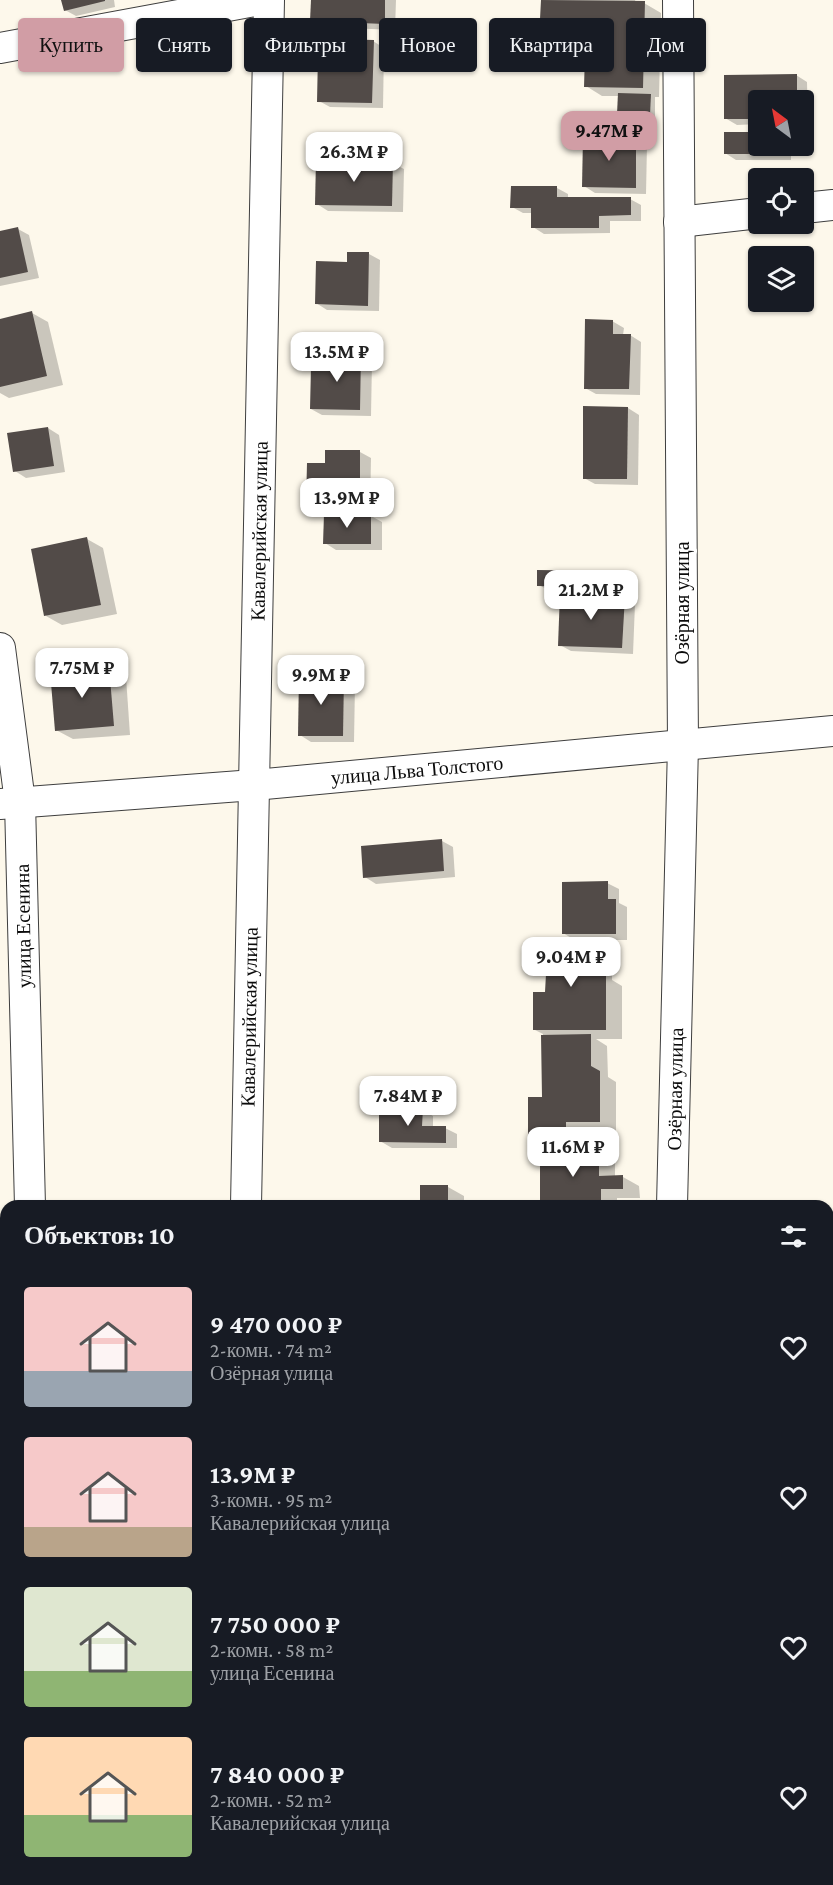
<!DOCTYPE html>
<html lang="ru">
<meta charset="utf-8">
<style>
body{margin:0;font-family:"Crimson Pro",serif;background:#242831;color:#f1f3f6;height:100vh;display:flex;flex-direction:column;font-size:22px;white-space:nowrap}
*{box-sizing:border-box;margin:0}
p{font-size:20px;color:#9ea1a6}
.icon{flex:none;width:33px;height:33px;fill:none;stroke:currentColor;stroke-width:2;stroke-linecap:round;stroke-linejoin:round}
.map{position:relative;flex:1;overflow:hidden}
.drawer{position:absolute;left:0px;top:1200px;width:834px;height:686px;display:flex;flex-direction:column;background:#171b24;border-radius:18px 18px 0 0;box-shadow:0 2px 4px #0004}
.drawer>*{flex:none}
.guide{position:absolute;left:18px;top:18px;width:798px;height:54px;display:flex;gap:12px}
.needle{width:39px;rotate:328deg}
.tools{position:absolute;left:748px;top:90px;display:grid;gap:12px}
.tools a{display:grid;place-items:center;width:66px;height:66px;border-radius:6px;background:#171b24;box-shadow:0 2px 4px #0004;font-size:30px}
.price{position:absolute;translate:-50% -51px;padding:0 14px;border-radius:12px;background:#fff;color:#222;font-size:20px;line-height:39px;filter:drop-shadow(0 2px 3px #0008)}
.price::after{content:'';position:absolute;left:50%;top:36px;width:18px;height:14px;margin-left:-9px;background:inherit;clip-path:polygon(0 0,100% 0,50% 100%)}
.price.selected{background:#d19da5;color:#111}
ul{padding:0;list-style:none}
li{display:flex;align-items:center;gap:18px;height:150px;padding:0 24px}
li span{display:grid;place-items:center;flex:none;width:168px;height:120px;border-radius:6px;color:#555}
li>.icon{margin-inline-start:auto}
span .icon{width:72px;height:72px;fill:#fffc;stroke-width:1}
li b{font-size:26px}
h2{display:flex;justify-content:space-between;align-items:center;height:72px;padding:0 24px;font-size:26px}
.tag{padding:0 21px;border-radius:6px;background:#171b24;box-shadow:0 2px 4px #0004;font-size:21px;line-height:54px}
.tag.selected{background:#d19da5;color:#111}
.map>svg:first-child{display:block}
.shadow{fill:#0003;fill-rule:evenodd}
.building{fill:#524b48}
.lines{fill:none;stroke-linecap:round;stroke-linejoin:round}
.minor-casing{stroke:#3e3e3e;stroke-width:32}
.minor{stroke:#fff;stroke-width:30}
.labels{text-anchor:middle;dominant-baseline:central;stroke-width:6;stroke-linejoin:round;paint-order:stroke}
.street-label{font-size:20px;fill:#0b0b0b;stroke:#fff}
</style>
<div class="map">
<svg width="833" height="1885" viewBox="0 0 833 1885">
<rect width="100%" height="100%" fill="#fdf8eb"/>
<!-- shadow -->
<g class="shadow">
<path d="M63,0H114L115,7L76,16L65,10Z"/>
<path d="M312,0H396L395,30L323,27L312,21Z"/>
<path d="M542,0H635L636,3H644L661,13L659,97H655V117L624,116L618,113L619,96H602L586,86L587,28L559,27L542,18Z"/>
<path d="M373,41L384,48L383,108L330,107L319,101L334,56Z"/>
<path d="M796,75L807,82L808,124H804V100H759V124L737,125L725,118Z"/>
<path d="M759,133V146H791V160H736L725,153Z"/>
<path d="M636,138L647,145L646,194L595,193L584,186Z"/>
<path d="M392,163L404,169L403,212L328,211L317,204Z"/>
<path d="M512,188H557L568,194V199H630L641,205V221H610V233L544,234L533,227L532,213H523L512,207Z"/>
<path d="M18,229L29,235L39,278L0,286V233Z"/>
<path d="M369,254L380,260L379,311L327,310L316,303L348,264Z"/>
<path d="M32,313L48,322L63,385L9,398L0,393V320Z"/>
<path d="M612,321L624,328L623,335H630L641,342L640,395L596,394L585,388Z"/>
<path d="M361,355L372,361L371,416L322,415L311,409L326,369Z"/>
<path d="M628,408L639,415L638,485L595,484L584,478Z"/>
<path d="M48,428L59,435L65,472L26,478L15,471Z"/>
<path d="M360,452L371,458L370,511H319L308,504L326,464Z"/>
<path d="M371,516L382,522V550H336L325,543Z"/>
<path d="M87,539L103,548L117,614L62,625L46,616Z"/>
<path d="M622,572L633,579V592L550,591L539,585Z"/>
<path d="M624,598L635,604L633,654L571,651L560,645Z"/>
<path d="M109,668L126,677L130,735L73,739L56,730Z"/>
<path d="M344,677L355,684L354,742H311L300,735Z"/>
<path d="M442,841L453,847L455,877L376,884L365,877Z"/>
<path d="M607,883L619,889V903L627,907V940H597L612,948V980L622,986V1039H596L607,1046L608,1077L616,1082V1131H582V1144H546L530,1135L543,1098V1034L535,1030L547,994L573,939L563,933ZM594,946H597L598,982H595Z"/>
<path d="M422,1110L433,1116V1128H445L457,1134V1148H392L380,1141Z"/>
<path d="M598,1150L615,1160V1177H623L639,1186L640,1198H617V1206H541Z"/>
<path d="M448,1187L464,1196V1206H365L421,1203Z"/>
</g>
<!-- building -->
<g class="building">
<path d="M61,0H105V1L64,11Z"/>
<path d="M311,0H385V24L310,21Z"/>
<path d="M541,0L645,1L643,88L584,87L586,20L540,19Z"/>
<path d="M333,39L374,40L372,103L317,102L318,54H333Z"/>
<path d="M797,74V100H759V119H724V75Z"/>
<path d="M618,93L651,94L650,115L617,114Z"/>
<path d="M724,132H759V146H780V154H724Z"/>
<path d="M583,137H636V188L582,187Z"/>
<path d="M316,160L393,161L392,206L315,205Z"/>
<path d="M511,186H557V197H631V215L599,216V228H531V208H510Z"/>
<path d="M18,227L28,272L0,278V231Z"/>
<path d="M347,252H369L368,306L315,304L316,261L347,262Z"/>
<path d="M32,311L47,376L0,387V319Z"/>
<path d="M585,319L613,320V334H631L629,389H584Z"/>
<path d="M324,353H361L360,410L310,409L311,367L324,368Z"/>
<path d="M583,406L628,407L627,479H583Z"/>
<path d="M48,427L54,466L13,472L7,433Z"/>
<path d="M325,450H360V505H306L307,463H325Z"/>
<path d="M324,514H371V544H323Z"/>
<path d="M87,537L101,605L44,616L31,549Z"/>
<path d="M537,570L623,571L622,587L537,586Z"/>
<path d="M560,593L625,596L622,648L558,646Z"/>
<path d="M109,666L114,726L55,731L50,671Z"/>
<path d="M299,675L344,676L343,736H298Z"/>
<path d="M442,839L444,871L363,878L361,846Z"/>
<path d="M608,881V899H616V934H562V882Z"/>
<path d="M596,937V975H606V1030H533V992H545L548,938Z"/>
<path d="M591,1034V1066L600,1071V1122H566V1135L528,1136V1097H542L541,1035Z"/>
<path d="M379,1108H423L422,1126H446V1143L379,1142Z"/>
<path d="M540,1149H599V1176L623,1175V1189H601V1206H540Z"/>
<path d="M420,1185H448V1206H364V1201L420,1202Z"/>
<path d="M596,1881V1885H563V1882Z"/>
</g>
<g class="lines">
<defs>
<g id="minor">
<path d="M0,48L260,0"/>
<path d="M804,208L833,205"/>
<path d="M679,222L759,213"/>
<path d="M0,648L20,802L30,1206"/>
<path d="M0,804L254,785L833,731"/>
<path d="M246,1206L269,0"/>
<path d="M672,1206L683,745L678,0"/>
<path d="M0,1573H6"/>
<path d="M828,1587H833"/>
<path d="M6,1885L7,1880"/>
<path d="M223,1885V1880"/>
<path d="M658,1885V1880"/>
</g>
</defs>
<!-- minor casing -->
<use href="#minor" class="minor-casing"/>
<!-- minor -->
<use href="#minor" class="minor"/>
</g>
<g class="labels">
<!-- street labels -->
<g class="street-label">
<text transform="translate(259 531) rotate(-89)">Кавалерийская улица</text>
<text transform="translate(682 603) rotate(-90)">Озёрная улица</text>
<text transform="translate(417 770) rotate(-5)">улица Льва Толстого</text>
<text transform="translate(23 926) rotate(-91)">улица Есенина</text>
<text transform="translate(249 1017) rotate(-89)">Кавалерийская улица</text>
<text transform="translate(675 1089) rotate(-89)">Озёрная улица</text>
</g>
</g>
</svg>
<div class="tools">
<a><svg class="needle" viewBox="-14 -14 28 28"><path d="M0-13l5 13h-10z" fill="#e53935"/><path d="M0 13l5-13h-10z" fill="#9ea1a6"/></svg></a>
<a><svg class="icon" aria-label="locate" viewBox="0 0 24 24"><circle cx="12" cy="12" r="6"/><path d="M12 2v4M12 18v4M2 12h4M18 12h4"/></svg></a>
<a><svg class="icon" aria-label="layers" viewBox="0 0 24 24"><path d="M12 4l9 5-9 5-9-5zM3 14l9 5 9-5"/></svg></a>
</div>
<b class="price selected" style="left:609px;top:162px">9.47M ₽</b>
<b class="price" style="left:354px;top:183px">26.3M ₽</b>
<b class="price" style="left:337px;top:383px">13.5M ₽</b>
<b class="price" style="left:347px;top:529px">13.9M ₽</b>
<b class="price" style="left:591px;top:621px">21.2M ₽</b>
<b class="price" style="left:82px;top:699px">7.75M ₽</b>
<b class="price" style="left:321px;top:706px">9.9M ₽</b>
<b class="price" style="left:571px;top:988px">9.04M ₽</b>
<b class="price" style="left:408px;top:1127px">7.84M ₽</b>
<b class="price" style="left:573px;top:1178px">11.6M ₽</b>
<div class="guide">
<a class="tag selected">Купить</a>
<a class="tag">Снять</a>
<a class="tag">Фильтры</a>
<a class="tag">Новое</a>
<a class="tag">Квартира</a>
<a class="tag">Дом</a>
</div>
<section class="drawer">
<h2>Объектов: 10<svg class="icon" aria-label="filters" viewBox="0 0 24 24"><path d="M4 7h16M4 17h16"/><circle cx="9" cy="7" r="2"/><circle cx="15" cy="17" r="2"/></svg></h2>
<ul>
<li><span style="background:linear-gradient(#f6c9c9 70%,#9aa5b1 0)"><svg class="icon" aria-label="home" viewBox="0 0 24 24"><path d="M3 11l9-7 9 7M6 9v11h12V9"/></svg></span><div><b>9 470 000 ₽</b><p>2-комн. · 74 m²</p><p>Озёрная улица</p></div><svg class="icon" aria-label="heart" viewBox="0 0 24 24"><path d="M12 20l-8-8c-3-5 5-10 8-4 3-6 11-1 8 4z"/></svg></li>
<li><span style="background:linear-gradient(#f6c9c9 75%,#b9a48a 0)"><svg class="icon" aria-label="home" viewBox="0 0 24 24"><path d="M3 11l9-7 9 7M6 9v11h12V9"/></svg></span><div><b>13.9M ₽</b><p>3-комн. · 95 m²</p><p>Кавалерийская улица</p></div><svg class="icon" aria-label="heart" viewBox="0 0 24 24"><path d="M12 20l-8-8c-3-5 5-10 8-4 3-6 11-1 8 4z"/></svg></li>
<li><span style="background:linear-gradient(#dfe7d0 70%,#8fb573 0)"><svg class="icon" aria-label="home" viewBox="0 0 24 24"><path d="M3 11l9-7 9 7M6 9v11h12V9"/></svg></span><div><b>7 750 000 ₽</b><p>2-комн. · 58 m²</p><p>улица Есенина</p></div><svg class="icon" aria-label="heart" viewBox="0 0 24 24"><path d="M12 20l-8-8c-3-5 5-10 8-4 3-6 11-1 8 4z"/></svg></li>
<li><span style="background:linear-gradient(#ffd9b3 65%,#8fb573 0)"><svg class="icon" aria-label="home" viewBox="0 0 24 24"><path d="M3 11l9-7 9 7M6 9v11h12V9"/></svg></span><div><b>7 840 000 ₽</b><p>2-комн. · 52 m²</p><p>Кавалерийская улица</p></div><svg class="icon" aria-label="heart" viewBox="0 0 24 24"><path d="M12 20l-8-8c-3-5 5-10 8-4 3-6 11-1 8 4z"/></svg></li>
</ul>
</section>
</div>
